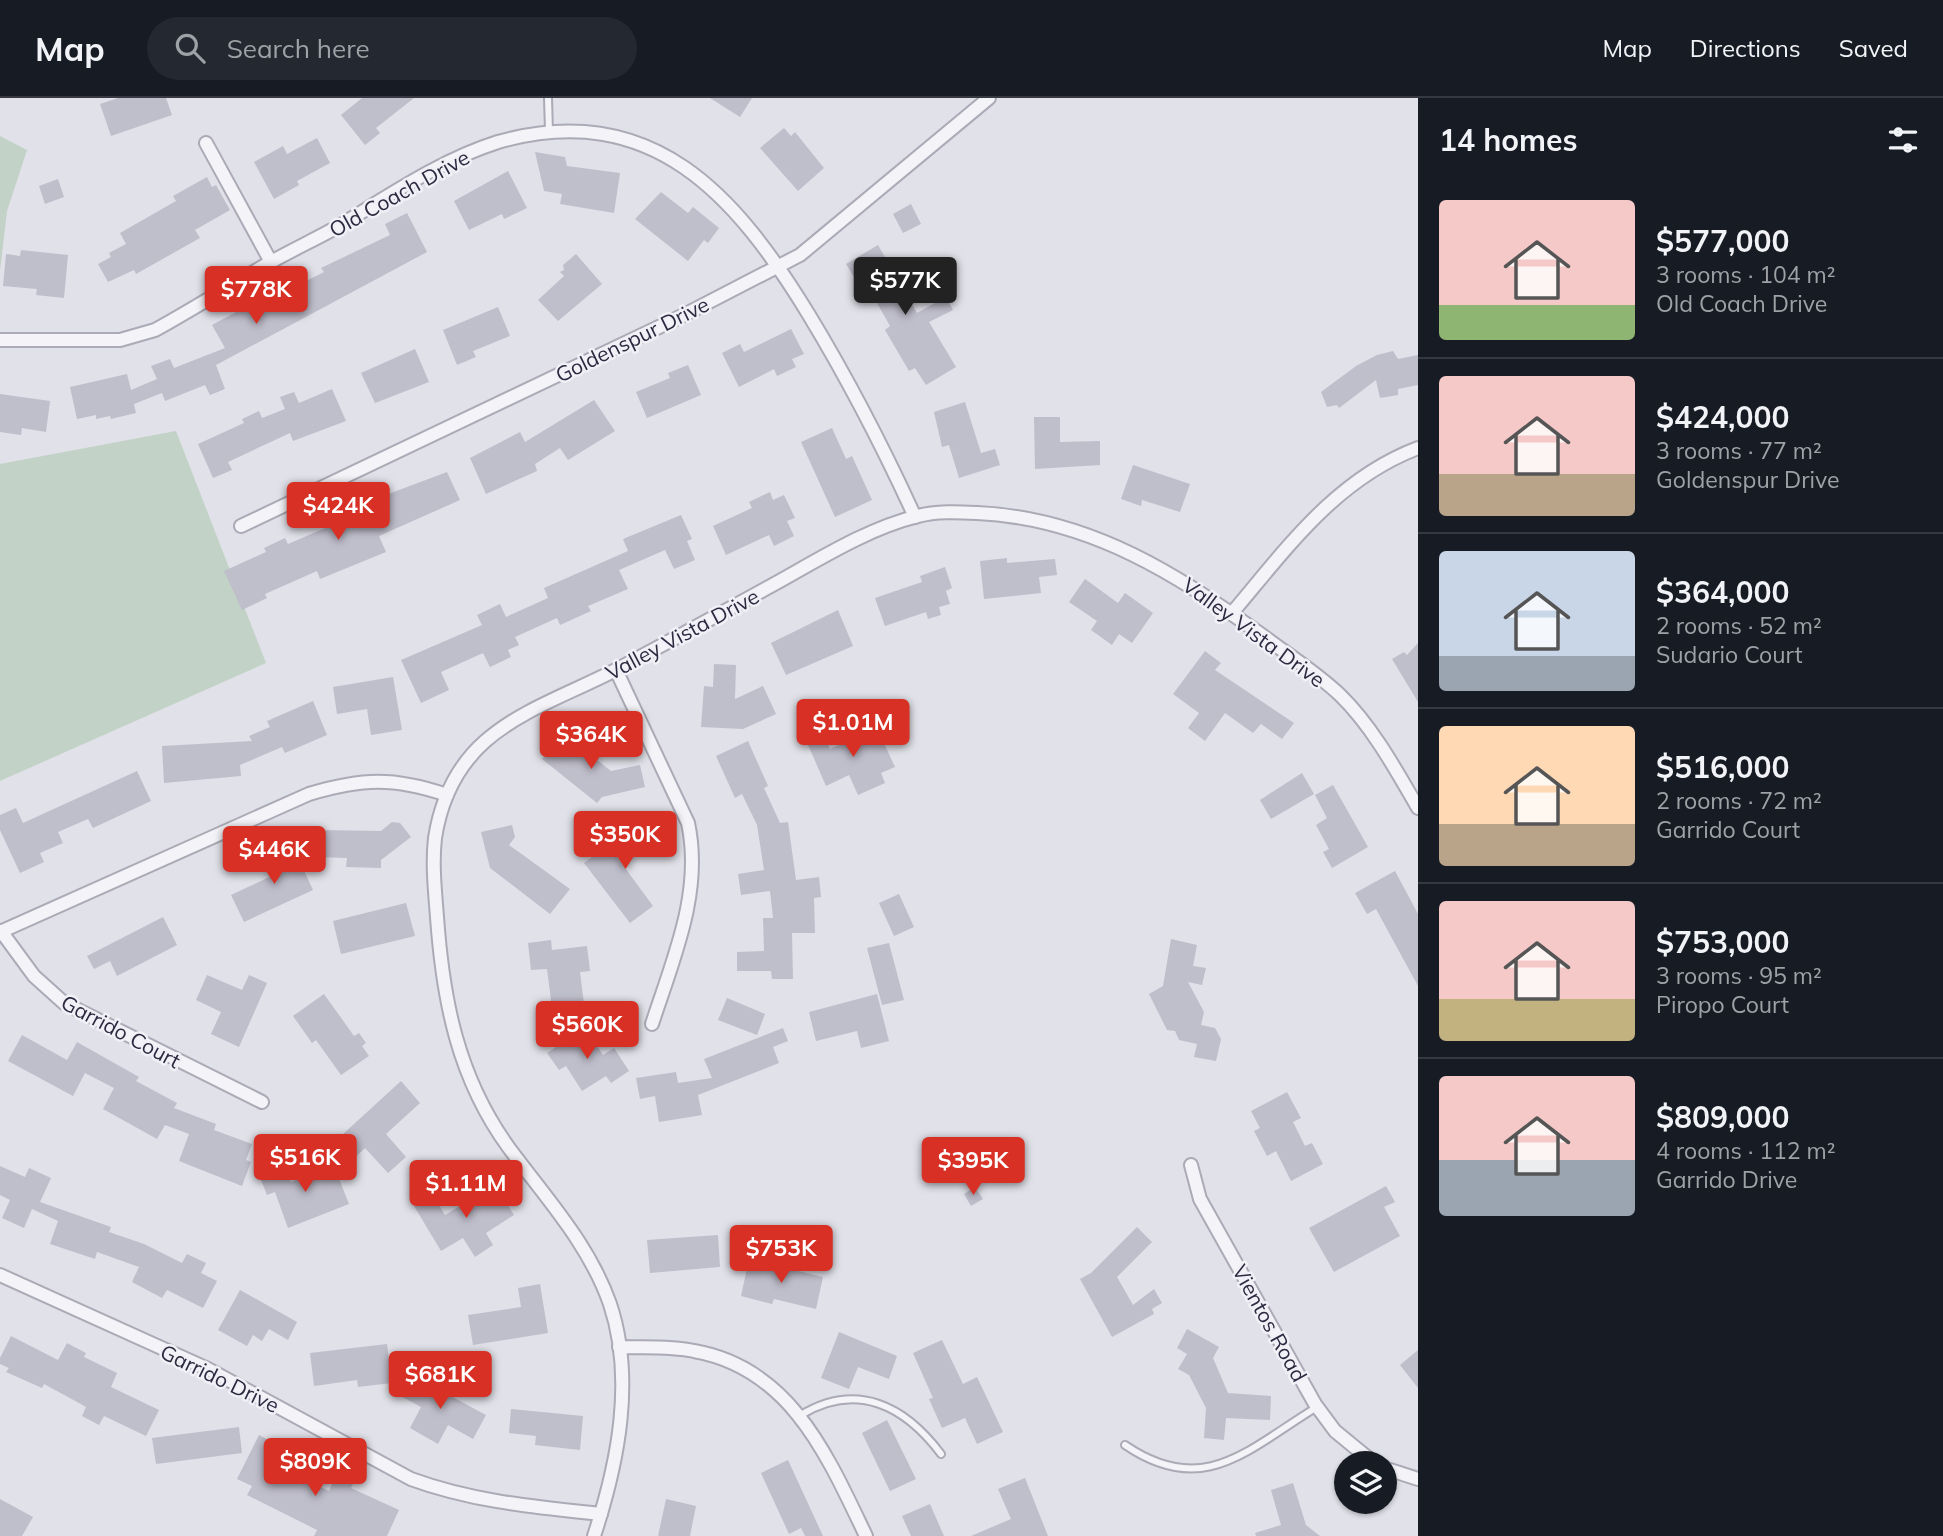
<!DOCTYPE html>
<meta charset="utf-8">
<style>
body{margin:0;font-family:Mulish,sans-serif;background:#242831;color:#f1f3f6;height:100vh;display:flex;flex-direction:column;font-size:26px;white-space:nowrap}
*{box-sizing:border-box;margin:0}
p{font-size:23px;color:#9ea1a6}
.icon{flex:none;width:38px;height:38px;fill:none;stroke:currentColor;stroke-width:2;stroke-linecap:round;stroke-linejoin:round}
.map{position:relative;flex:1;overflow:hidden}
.side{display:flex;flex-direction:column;background:#171b24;width:525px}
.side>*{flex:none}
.tools{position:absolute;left:1334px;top:1353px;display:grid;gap:14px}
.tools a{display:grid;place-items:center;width:63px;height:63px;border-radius:50%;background:#171b24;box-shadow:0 2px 5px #0004;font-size:35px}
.price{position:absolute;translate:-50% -60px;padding:0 16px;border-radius:7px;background:#d93025;color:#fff;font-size:23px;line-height:46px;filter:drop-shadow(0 2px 4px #0008)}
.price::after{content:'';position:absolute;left:50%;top:42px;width:21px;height:16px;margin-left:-10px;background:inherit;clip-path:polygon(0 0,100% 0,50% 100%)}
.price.selected{background:#222;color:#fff}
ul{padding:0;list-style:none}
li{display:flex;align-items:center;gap:21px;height:175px;padding:0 21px}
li+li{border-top:2px solid #363941}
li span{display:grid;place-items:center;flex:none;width:196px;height:140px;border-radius:7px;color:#555}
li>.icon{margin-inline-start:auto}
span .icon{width:84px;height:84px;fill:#fffc;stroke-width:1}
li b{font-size:30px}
h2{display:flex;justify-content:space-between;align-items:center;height:84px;padding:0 21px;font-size:30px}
header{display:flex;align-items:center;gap:42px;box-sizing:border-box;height:98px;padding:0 35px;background:#171b24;border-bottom:2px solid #363941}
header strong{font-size:33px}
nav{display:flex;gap:38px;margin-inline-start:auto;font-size:24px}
.search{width:490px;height:63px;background:#242831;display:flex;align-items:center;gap:18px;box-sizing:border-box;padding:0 24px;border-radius:38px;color:#9ea1a6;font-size:26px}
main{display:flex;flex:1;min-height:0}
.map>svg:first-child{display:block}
.green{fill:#c2d2c6}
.building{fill:#bfbecb}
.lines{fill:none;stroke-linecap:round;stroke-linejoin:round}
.service-casing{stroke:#abaab6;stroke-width:10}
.minor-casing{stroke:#abaab6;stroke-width:16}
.service{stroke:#f4f3f7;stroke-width:6}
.minor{stroke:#f4f3f7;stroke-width:12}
.labels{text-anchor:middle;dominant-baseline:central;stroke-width:5;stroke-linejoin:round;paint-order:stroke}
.street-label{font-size:21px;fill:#2c2a40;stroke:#f0f0f6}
</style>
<header>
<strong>Map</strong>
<div class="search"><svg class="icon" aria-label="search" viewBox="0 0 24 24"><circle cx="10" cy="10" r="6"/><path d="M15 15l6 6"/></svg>Search here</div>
<nav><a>Map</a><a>Directions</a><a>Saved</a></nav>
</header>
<main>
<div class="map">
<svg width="1418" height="1438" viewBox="0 0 1418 1438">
<rect width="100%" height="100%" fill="#e1e1e9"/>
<!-- green -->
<g class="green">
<path d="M0,38L27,52L7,113L0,173Z"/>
<path d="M176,333L266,565L0,683V366Z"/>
</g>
<!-- building -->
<g class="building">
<path d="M118,0H166L172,17L111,38L100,6Z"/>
<path d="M362,0H414L376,30L380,35L365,47L341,17Z"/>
<path d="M710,0H752L740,19Z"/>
<path d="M784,30L791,38L795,34L824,70L798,93L760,50Z"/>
<path d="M317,40L330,65L297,83L299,87L274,101L254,64L283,48L287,56Z"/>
<path d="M535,54L565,59L567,68L620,75L614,115L560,106L562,96L544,93Z"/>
<path d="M508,73L527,110L504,121L502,116L469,132L454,103Z"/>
<path d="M207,79L212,89L216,87L230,112L195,132L200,140L136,176L134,172L108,184L98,166L111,159L109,155L126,146L120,135L176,103L173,98Z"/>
<path d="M58,81L64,99L45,106L39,88Z"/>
<path d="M661,94L688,115L693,109L719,130L708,145L704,142L688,163L635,121Z"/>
<path d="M911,106L921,126L903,135L893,116Z"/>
<path d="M407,115L427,154L216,267L225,291L210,297L205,287L165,303L162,295L134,306L136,315L111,321L110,318L96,321V317L77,321L70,289L127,276L131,292L157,281L151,268L170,261L174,270L225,250L212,227L271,195L273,200L324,174L321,170L390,137L385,126Z"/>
<path d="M878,147L917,215L946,199L953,212L929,224L956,269L926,287L915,270L909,273L885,232L890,228L863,180L857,184L846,166Z"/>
<path d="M21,152L68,157L64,200L36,197L37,191L3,188L6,156L20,158Z"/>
<path d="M576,156L602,186L558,223L538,202L564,178L560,174L564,172L563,167Z"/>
<path d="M498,209L510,238L473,253L476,259L457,267L443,232Z"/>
<path d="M791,231L804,256L792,261L796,269L777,278L774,271L739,289L722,255L740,246L744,254Z"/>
<path d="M415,251L429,284L375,305L361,275Z"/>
<path d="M1393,253L1398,261L1418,257V287L1398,291V297L1380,300L1376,282L1339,310L1337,307L1327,309L1321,294L1356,268L1377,257Z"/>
<path d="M688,267L701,297L647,320L636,294L670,280L668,275Z"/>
<path d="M332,291L346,323L293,343L290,335L228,364L232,372L213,380L198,346L244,325L242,321L259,313L262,320L285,311L280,299L294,294L299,305Z"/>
<path d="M0,296L50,303L46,334L22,330L21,337L0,334Z"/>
<path d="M594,302L615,333L568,362L560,350L535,366L537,373L486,396L470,360L520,334L525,344Z"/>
<path d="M965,304L981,355L995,351L1000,367L959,380L949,347L942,349L934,314Z"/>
<path d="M1034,319H1060V344L1100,343V367L1035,371Z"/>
<path d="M832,330L846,361L852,358L872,402L835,419L801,344Z"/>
<path d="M1133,367L1190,386L1180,414L1142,402L1141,408L1121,401Z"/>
<path d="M447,374L460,402L379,438L386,454L320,481L317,473L265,496L267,500L242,512L224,473L266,454L264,450L285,440L288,446L386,404L383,398Z"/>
<path d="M770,394L773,402L784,397L795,420L787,423L794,438L774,448L769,437L726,457L713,428L752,410L749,404Z"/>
<path d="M681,417L692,441L687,443L695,462L674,471L665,452L619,472L628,491L588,508L591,513L560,527L557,520L515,539L519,547L508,552L511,559L490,569L483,555L441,574L449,592L421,605L401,562L482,527L477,517L500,506L506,519L548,500L544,490L628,453L623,441Z"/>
<path d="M1007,460V465L1055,461L1057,477L1039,479L1041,495L984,501L980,463Z"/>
<path d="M945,469L952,490L946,493L950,506L939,509L941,517L928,521L926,514L885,528L875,500L922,484L920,478Z"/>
<path d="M1085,481L1118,505L1125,495L1153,515L1132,545L1119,536L1112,547L1091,532L1097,523L1069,504Z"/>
<path d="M838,512L853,548L786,577L771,545Z"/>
<path d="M1418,545V604L1392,561L1404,554L1407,557Z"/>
<path d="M1205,553L1221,565L1215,572L1294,625L1282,641L1261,626L1253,635L1225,615L1205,643L1188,630L1199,615L1173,596Z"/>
<path d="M714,566L736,567L735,601L763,588L776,616L743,631L701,629L704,588L713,589Z"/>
<path d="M393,579L402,632L371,637L367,611L337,616L333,589Z"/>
<path d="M313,603L327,637L285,655L282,649L240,667L241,678L164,685L162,648L252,643L249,638L270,629L267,623Z"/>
<path d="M875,626L895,669L881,675L885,685L858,697L849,677L826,688L805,640L822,633L830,651L861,637L859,633Z"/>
<path d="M563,635L611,673L640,667L645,689L602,699L597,705L542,661Z"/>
<path d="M748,643L768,688L764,690L780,725L788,724L796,782L819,779L821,799L814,800L815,835H792L793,881H772L771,873H737V854L764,853L763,820H773L770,793L741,797L738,776L764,772L757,727L742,696L735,700L716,658Z"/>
<path d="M137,673L151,703L93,730L88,721L58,734L63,745L40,755L44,764L20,775L0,732V717L16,710L23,725Z"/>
<path d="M1302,675L1314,696L1271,721L1260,702Z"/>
<path d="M1333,687L1368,749L1332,770L1323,754L1329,751L1316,727L1327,720L1315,697Z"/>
<path d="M392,724L400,725L411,739L381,762V770L346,769L347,760L318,759L319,732L381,733Z"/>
<path d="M512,727L515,739L509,747L570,791L550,816L490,770L481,734Z"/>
<path d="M661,729L664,750L617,759L653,808L630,825L584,765L620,738Z"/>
<path d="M292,746L313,792L244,824L231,797L280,774L271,755Z"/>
<path d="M1395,773L1418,816V888L1376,811L1367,816L1355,795Z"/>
<path d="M899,796L914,829L894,838L879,805Z"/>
<path d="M406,805L415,838L341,856L333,823Z"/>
<path d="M163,819L177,847L117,878L110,863L94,871L87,858Z"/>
<path d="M1171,841L1197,847L1193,868L1206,870L1202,887L1188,884L1204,914L1201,927L1215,930L1221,941L1216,963L1194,959L1197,946L1179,942L1175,933L1167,932L1149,896L1163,888Z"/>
<path d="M551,842L552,852L587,848L590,873L580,874L585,914L563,917L562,909L552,910L547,871L531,872L528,845Z"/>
<path d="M889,845L904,902L882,907L867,850Z"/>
<path d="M207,877L242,892L249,877L267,885L239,949L211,936L221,914L196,902Z"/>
<path d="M324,896L354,938L359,935L366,945L362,948L369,958L341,977L316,942L312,945L293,918Z"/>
<path d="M877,896L889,943L861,950L857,933L816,943L809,914Z"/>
<path d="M727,900L765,916L757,937L718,922Z"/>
<path d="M585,930L603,957L614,950L629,973L611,985L606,978L582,993L566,968L559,972L547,955Z"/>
<path d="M783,930L788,943L773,949L779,965L698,997L702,1017L659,1024L655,998L640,1001L636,980L676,974L678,985L712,980L704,961Z"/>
<path d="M22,937L67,962L77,944L139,979L136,983L177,1005L174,1010L216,1026L214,1032L252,1046L246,1062L251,1064L242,1088L179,1063L189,1036L165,1027L157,1041L103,1011L114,990L85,975L73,998L8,963Z"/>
<path d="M401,983L420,1005L386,1036L406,1059L388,1075L365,1050L347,1067L330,1048Z"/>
<path d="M1287,994L1301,1020L1293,1024L1305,1048L1312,1045L1323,1066L1291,1083L1276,1053L1267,1058L1254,1033L1260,1030L1251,1013Z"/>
<path d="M285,1067L291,1084L334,1068L349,1106L288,1130L275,1094L267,1097L259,1077Z"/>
<path d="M0,1068L25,1079L29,1070L51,1080L40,1104L111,1129L109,1134L144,1146L182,1165L187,1156L206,1165L201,1175L217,1183L203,1210L167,1192L162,1200L132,1184L139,1169L97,1154L95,1161L50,1146L58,1123L32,1111L24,1130L2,1120L10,1102L0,1097Z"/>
<path d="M495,1087L514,1117L486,1135L493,1147L475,1159L463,1140L441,1153L414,1108L433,1097L445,1117Z"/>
<path d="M1386,1088L1395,1104L1384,1109L1400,1138L1334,1174L1309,1130Z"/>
<path d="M975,1089L983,1101L971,1108L964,1096Z"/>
<path d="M1137,1129L1152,1144L1117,1179L1133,1207L1154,1191L1162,1205L1152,1211L1154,1216L1112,1239L1080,1181L1091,1175Z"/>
<path d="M718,1137L720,1169L650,1175L647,1142Z"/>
<path d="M749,1161L823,1179L816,1211L774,1201L772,1206L741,1198Z"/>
<path d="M540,1186L548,1235L473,1247L468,1217L521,1209L518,1190Z"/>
<path d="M240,1192L297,1224L288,1242L269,1231L262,1243L253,1237L247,1248L218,1232Z"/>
<path d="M1187,1231L1219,1249L1213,1260L1228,1295L1271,1298L1270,1322L1226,1320L1224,1342L1204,1340L1206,1310L1189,1277L1178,1271L1187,1256L1177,1250Z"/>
<path d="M839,1234L897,1258L889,1281L858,1269L849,1291L821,1280Z"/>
<path d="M11,1238L58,1262L67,1245L86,1255L84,1259L117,1275L111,1289L159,1312L146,1338L104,1318L99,1327L82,1318L86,1309L79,1305L44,1286L42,1290L6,1274L9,1270L0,1266V1260Z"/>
<path d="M942,1242L963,1286L977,1279L1003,1334L977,1346L965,1320L942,1330L929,1301L933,1300L913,1255Z"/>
<path d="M387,1246L392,1285L358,1289L357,1282L314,1288L310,1255Z"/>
<path d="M1418,1252V1290L1400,1267Z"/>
<path d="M410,1276L486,1317L473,1341L448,1327L438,1346L410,1330L421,1309L399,1297Z"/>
<path d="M511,1311L583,1318L580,1352L535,1347L536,1338L509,1335Z"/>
<path d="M887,1322L916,1381L890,1393L862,1335Z"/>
<path d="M239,1329L242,1355L156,1366L152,1340Z"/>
<path d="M259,1337L278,1347L270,1364L329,1393L338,1372L356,1380L351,1390L399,1412L387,1438H314L317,1432L247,1397L252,1388L237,1381Z"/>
<path d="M788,1362L823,1438H805L801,1430L789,1436L761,1375Z"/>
<path d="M1025,1380L1048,1438H971L1011,1421L998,1391Z"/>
<path d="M1293,1385L1306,1427L1320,1438H1256L1255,1435L1281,1427L1271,1392Z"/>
<path d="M0,1401L33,1419L22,1438H0Z"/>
<path d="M666,1401L696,1408L690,1438H658Z"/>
<path d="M930,1406L944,1438H911L902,1418Z"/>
</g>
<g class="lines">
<defs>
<g id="service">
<path d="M548,0L549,33"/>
<path d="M801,1317C857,1283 905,1308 941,1356"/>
<path d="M1125,1347C1204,1401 1248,1351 1317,1309"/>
</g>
<g id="minor">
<path d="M206,45L271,164"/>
<path d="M0,242H120L155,232C193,211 231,187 269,165C292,152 316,141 339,128C390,97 441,62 498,44C653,0 737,99 809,217C849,283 883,349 915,419"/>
<path d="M241,428L682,218L800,157L989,0"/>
<path d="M1232,515C1287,450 1336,381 1418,350"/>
<path d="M616,572L688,725C703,794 673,861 652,926"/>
<path d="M1,833L34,878L64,905L262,1004"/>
<path d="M0,834L309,696C362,680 394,679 447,697"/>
<path d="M1191,1067L1200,1101L1315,1306L1335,1333L1374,1365"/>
<path d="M0,1177L208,1271L411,1381C474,1404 536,1409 601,1416"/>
<path d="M619,1249C644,1250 670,1248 694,1253C791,1270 828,1359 866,1438"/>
<path d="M1384,1370L1418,1381"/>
<path d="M594,1438C618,1365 635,1281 610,1206C589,1146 546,1100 509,1050C458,980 443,903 437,819C435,793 432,766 435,740C453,625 543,612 629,565C675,540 722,515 767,490C815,464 865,431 918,418C936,413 958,414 977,415C1090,420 1181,478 1270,543C1293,560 1319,577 1340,597C1372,628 1396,672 1418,710"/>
</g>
</defs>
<!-- service casing -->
<use href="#service" class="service-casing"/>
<!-- minor casing -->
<use href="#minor" class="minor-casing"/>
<!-- service -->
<use href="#service" class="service"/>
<!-- minor -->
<use href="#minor" class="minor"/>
</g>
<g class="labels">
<!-- street labels -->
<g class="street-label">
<text transform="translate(399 95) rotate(-29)">Old Coach Drive</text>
<text transform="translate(632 241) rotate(-26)">Goldenspur Drive</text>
<text transform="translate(1254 534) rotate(36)">Valley Vista Drive</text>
<text transform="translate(682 536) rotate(-28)">Valley Vista Drive</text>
<text transform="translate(121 933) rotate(28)">Garrido Court</text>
<text transform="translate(1270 1225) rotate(61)">Vientos Road</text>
<text transform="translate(220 1280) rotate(26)">Garrido Drive</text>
</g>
</g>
</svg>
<div class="tools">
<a><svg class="icon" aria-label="layers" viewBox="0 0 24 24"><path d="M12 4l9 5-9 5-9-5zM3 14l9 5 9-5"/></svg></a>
</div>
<b class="price selected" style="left:905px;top:219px">$577K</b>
<b class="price" style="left:256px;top:228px">$778K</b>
<b class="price" style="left:338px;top:444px">$424K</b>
<b class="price" style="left:853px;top:661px">$1.01M</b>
<b class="price" style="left:591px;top:673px">$364K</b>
<b class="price" style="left:625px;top:773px">$350K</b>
<b class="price" style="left:274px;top:788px">$446K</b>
<b class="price" style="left:587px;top:963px">$560K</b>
<b class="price" style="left:305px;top:1096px">$516K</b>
<b class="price" style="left:973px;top:1099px">$395K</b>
<b class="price" style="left:466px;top:1122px">$1.11M</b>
<b class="price" style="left:781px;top:1187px">$753K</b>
<b class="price" style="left:440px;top:1313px">$681K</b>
<b class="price" style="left:315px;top:1400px">$809K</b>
</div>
<section class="side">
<h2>14 homes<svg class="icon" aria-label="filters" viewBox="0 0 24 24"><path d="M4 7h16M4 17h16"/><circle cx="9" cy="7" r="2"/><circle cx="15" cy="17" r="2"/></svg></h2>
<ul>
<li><span style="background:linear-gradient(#f6c9c9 75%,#8fb573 0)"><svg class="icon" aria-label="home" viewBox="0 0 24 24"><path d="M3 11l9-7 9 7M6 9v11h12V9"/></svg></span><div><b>$577,000</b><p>3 rooms · 104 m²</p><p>Old Coach Drive</p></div></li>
<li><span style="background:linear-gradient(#f6c9c9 70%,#b9a48a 0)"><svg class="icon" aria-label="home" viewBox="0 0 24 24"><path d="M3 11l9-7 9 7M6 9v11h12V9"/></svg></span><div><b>$424,000</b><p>3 rooms · 77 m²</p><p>Goldenspur Drive</p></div></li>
<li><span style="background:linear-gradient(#c9d6e8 75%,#9aa5b1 0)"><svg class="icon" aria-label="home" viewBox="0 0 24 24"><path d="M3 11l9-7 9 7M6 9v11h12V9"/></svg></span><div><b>$364,000</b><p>2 rooms · 52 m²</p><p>Sudario Court</p></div></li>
<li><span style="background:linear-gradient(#ffd9b3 70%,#b9a48a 0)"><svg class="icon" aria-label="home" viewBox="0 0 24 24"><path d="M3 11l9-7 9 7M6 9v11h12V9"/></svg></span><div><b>$516,000</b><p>2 rooms · 72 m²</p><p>Garrido Court</p></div></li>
<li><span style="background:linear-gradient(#f6c9c9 70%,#c2b280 0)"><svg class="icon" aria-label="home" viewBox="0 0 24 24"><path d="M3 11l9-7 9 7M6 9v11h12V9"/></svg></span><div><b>$753,000</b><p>3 rooms · 95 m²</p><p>Piropo Court</p></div></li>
<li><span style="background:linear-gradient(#f6c9c9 60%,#9aa5b1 0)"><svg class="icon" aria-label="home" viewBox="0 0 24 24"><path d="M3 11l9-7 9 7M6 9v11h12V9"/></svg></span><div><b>$809,000</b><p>4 rooms · 112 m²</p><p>Garrido Drive</p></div></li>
</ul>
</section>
</main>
